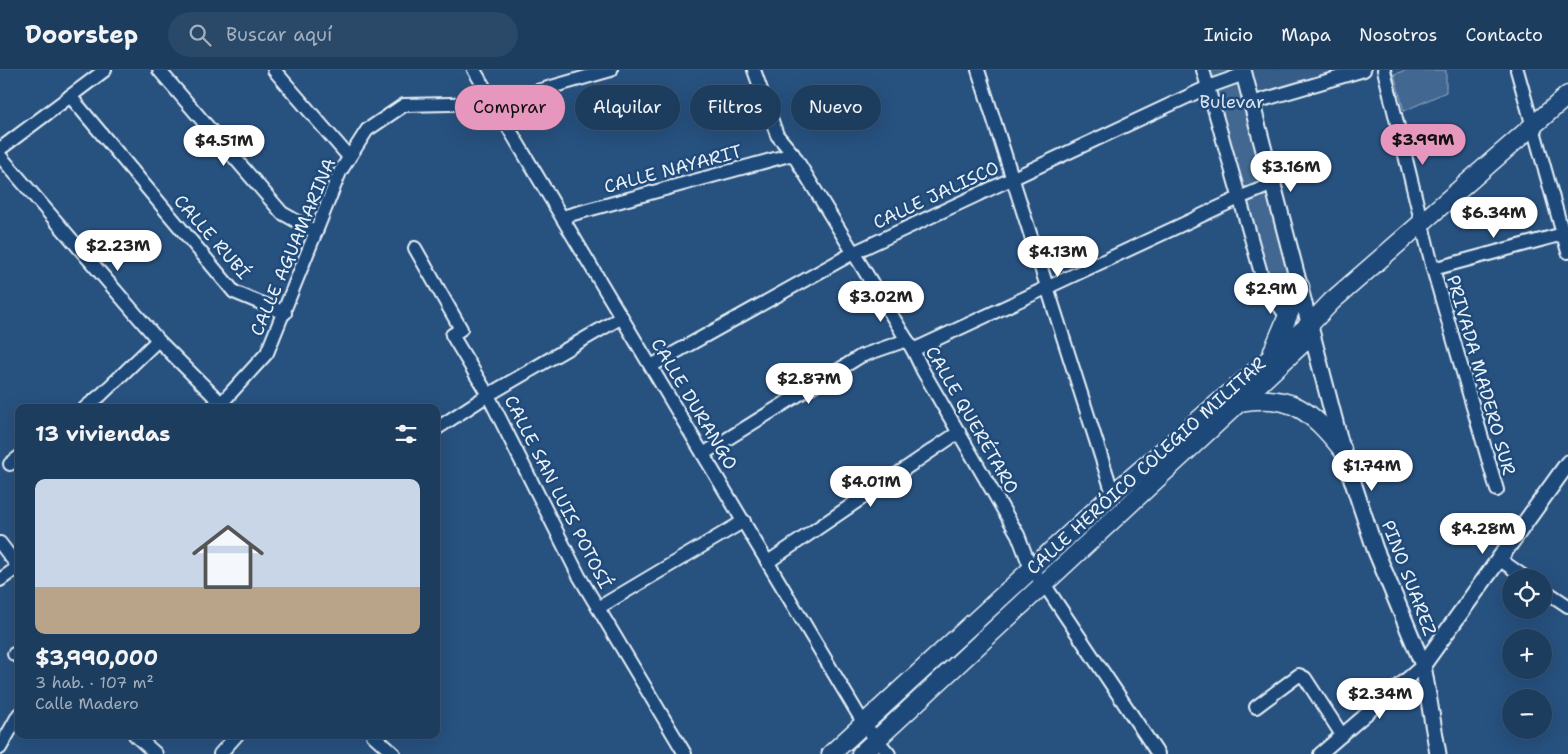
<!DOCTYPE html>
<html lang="es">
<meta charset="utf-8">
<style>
body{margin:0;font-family:"Shantell Sans",sans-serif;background:#2a4868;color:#f1f3f6;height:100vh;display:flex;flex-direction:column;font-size:19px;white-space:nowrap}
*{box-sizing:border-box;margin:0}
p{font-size:16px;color:#a0aebd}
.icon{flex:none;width:28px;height:28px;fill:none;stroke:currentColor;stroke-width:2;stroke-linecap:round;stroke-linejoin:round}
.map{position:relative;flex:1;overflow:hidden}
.panel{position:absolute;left:15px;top:334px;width:425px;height:335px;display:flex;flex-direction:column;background:#1d3d5f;border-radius:10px;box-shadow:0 5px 20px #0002,0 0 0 1px #3b5674}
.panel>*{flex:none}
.hud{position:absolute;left:455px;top:15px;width:475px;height:45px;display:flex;gap:10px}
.fabs{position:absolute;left:1502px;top:499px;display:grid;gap:10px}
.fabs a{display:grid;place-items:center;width:50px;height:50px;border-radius:50%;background:#1d3d5f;box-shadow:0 5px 20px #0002,0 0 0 1px #3b5674;font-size:25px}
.price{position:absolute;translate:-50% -42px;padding:0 11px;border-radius:18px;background:#fff;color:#222;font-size:16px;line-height:32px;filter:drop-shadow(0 1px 2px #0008)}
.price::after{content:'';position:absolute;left:50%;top:30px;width:15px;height:11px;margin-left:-8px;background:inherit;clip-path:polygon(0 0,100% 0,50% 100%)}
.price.selected{background:#e797bd;color:#111}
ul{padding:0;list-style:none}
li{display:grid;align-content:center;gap:10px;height:265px;padding:0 20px}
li+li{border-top:1px solid #3b5674}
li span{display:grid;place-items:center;height:155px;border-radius:10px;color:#555}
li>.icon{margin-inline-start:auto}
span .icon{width:90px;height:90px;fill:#fffc;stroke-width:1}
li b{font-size:21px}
h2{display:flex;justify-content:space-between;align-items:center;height:60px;padding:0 20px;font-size:21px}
.pill{padding:0 18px;border-radius:22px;background:#1d3d5f;box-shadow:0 5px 20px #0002,0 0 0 1px #3b5674;font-size:18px;line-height:45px}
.pill.selected{background:#e797bd;color:#111}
header{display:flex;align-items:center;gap:30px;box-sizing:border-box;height:70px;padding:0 25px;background:#1d3d5f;border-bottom:1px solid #3b5674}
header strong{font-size:24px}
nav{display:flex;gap:28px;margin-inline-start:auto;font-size:18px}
.search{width:350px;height:45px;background:#2a4868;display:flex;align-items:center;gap:12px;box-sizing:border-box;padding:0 18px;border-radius:28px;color:#a0aebd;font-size:19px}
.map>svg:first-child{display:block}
.built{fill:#355d88}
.green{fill:#436891;stroke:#96acc4}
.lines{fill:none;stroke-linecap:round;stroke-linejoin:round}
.minor-casing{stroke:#e8f1f8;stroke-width:16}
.tertiary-casing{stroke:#e8f1f8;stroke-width:19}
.secondary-casing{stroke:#e8f1f8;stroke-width:21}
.minor{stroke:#1f4a7a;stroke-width:12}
.tertiary{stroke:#1f4a7a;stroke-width:15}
.secondary{stroke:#1f4a7a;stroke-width:18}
.labels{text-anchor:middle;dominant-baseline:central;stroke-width:5;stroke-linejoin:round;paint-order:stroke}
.park-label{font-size:18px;fill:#d8e3ee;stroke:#1f4a7a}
.street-label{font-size:18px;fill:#e8f1f8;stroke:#1f4a7a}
</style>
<header>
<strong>Doorstep</strong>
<div class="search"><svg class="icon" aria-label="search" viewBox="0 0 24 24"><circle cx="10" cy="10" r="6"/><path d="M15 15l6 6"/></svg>Buscar aquí</div>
<nav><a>Inicio</a><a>Mapa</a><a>Nosotros</a><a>Contacto</a></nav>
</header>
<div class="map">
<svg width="1568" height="684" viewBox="0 0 1568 684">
<rect width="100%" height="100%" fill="#27517f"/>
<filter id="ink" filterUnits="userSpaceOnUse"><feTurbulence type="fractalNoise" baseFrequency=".02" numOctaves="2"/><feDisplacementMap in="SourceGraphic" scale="10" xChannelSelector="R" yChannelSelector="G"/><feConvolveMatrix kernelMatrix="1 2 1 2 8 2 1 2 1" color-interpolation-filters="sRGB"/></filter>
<g filter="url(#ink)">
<!-- built -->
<path class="built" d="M1250,0H1359L1254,31Z"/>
<!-- green -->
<g class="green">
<path d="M1203,0H1243L1298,209L1265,217Z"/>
<path d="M1407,0H1446V22L1404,41L1394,4Z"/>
</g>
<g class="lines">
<defs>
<g id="minor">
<path d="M159,0L282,143L316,162"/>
<path d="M274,0L349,87"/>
<path d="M474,0L864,654L889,684"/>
<path d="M754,0L777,65L793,84L913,280L923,301L1018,465L1031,499L1044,514L1158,684"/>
<path d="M978,0L1113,424"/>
<path d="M1203,0L1265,217L1288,248"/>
<path d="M1384,0L1433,199L1497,420"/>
<path d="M1517,0L1568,182"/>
<path d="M70,26L234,222L285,243"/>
<path d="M1252,33L1364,0"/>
<path d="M0,79L105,0"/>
<path d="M0,86L158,270L220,332"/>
<path d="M562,147L793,84"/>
<path d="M415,178L461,259L452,265L488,325L579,506L685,684"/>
<path d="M1433,199L1563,164"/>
<path d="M913,280L1239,128L1273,114"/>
<path d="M651,296L855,182L1208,17L1244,4"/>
<path d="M85,338L102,324L158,270"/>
<path d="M217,338L267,283L340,102L367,60L404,35L495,33L611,0"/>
<path d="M436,359L488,325L622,247"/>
<path d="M703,384L861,286L907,270"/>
<path d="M10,394L19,387"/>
<path d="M0,473L19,498"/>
<path d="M1499,489L1526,508"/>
<path d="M768,492L959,362"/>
<path d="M0,510L18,497"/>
<path d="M1544,520L1568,536"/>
<path d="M598,538L744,451"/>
<path d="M14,584L19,587"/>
<path d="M1256,637L1299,605L1305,608L1342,665"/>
<path d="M135,665L156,684"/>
<path d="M373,665L394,684"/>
<path d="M0,678L19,644"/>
<path d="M220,684L237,665"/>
<path d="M1320,684L1423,595"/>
</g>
<g id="tertiary">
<path d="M1243,0L1342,379L1375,479L1423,595L1438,684"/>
<path d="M1423,595L1568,393"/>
</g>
<g id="secondary">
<path d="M1273,281L1300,217"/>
<path d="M1240,332C1291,323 1311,341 1342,379"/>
<path d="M831,684L1113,424L1311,253L1332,231L1568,25"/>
<path d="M861,684L1305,271"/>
</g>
</defs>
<!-- minor casing -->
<use href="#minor" class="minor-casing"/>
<!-- tertiary casing -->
<use href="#tertiary" class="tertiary-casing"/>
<!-- secondary casing -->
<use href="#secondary" class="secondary-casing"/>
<!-- minor -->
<use href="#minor" class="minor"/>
<!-- tertiary -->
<use href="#tertiary" class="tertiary"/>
<!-- secondary -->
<use href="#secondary" class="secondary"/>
</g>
</g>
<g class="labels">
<!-- park labels -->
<g class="park-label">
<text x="1232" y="32">Bulevar</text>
</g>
<!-- street labels -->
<g class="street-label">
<text transform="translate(673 99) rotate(-15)">CALLE NAYARIT</text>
<text transform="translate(936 125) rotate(-25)">CALLE JALISCO</text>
<text transform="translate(212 167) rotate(49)">CALLE RUBÍ</text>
<text transform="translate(293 177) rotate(-67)">CALLE AGUAMARINA</text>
<text transform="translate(1481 305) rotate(74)">PRIVADA MADERO SUR</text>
<text transform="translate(694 334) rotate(59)">CALLE DURANGO</text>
<text transform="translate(972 350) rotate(60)">CALLE QUERÉTARO</text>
<text transform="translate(1146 396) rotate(-42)">CALLE HERÓICO COLEGIO MILITAR</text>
<text transform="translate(558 422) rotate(63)">CALLE SAN LUIS POTOSÍ</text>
<text transform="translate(1409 508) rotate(69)">PINO SUAREZ</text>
</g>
</g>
</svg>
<div class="fabs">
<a><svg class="icon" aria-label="locate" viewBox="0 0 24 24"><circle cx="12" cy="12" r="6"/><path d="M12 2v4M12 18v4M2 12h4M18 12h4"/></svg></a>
<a>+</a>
<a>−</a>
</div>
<b class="price selected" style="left:1423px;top:96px">$3.99M</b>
<b class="price" style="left:224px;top:97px">$4.51M</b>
<b class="price" style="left:1291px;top:123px">$3.16M</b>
<b class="price" style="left:1494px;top:169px">$6.34M</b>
<b class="price" style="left:118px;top:202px">$2.23M</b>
<b class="price" style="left:1058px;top:208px">$4.13M</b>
<b class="price" style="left:1271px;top:245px">$2.9M</b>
<b class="price" style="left:881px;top:253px">$3.02M</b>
<b class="price" style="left:809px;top:335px">$2.87M</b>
<b class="price" style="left:1372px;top:422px">$1.74M</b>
<b class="price" style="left:871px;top:438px">$4.01M</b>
<b class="price" style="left:1483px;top:485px">$4.28M</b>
<b class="price" style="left:1380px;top:650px">$2.34M</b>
<div class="hud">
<a class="pill selected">Comprar</a>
<a class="pill">Alquilar</a>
<a class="pill">Filtros</a>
<a class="pill">Nuevo</a>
</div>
<section class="panel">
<h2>13 viviendas<svg class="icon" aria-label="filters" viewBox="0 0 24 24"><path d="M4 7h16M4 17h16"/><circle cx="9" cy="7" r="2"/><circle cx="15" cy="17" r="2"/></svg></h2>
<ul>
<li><span style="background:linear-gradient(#c9d6e8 70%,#b9a48a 0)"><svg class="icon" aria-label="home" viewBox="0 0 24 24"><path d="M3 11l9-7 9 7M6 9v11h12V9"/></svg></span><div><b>$3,990,000</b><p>3 hab. · 107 m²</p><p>Calle Madero</p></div></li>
</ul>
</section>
</div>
